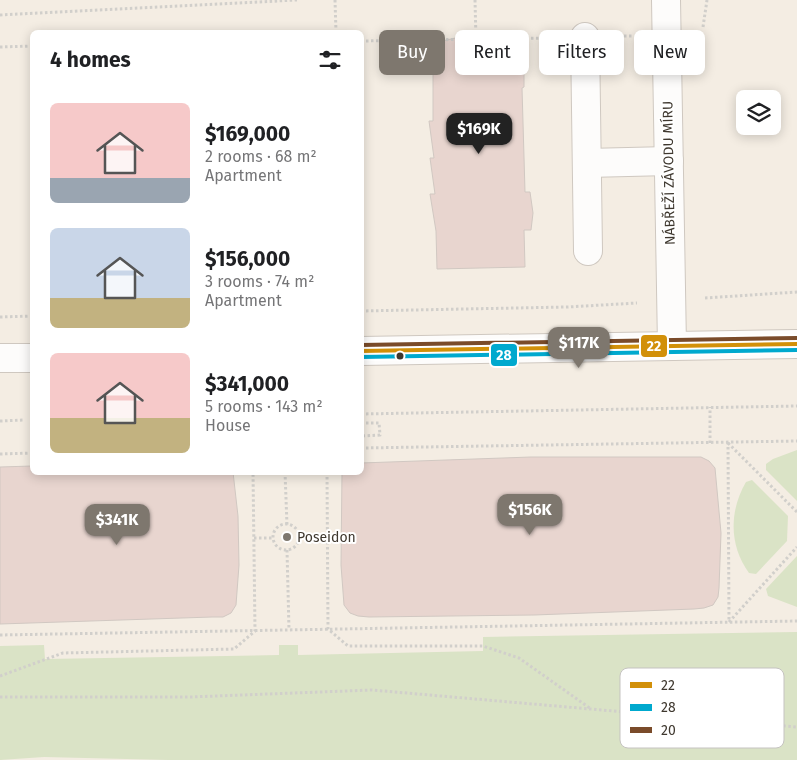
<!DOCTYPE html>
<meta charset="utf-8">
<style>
body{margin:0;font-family:"Fira Sans",sans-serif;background:#f6f6f6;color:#202124;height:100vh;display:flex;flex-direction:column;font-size:19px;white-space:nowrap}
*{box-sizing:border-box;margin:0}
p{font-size:16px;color:#757577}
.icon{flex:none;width:28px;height:28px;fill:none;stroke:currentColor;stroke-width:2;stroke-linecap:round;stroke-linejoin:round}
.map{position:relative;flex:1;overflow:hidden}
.sheet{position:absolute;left:30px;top:30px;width:334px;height:445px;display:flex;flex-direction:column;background:#fff;border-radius:8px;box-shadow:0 2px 12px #0003}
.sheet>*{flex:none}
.banner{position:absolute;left:379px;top:30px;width:342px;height:45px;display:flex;gap:10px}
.tools{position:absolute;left:736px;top:90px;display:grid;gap:10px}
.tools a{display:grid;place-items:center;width:45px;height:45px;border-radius:8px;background:#fff;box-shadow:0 2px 12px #0003;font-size:25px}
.price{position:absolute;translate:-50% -42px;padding:0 11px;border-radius:10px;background:#7e776e;color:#fff;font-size:16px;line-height:32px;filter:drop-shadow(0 1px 2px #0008)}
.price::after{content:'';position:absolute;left:50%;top:30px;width:15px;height:11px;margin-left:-8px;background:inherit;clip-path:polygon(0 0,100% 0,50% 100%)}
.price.selected{background:#222;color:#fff}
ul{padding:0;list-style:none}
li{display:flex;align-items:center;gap:15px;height:125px;padding:0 20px}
li span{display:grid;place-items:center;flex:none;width:140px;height:100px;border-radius:8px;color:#555}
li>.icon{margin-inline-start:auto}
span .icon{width:60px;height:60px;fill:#fffc;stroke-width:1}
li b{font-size:21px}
h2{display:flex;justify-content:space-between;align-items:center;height:60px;padding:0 20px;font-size:21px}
.tag{padding:0 18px;border-radius:8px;background:#fff;box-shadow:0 2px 12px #0003;font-size:18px;line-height:45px}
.tag.selected{background:#7e776e;color:#fff}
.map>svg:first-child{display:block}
.green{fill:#dae3c6}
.building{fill:#e8d5cf;stroke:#d1c8c2}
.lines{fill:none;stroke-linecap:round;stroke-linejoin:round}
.minor-casing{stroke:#cfc8c0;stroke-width:30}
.path{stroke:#d1cfcb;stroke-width:3;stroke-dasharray:2.5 2.5;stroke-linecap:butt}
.minor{stroke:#fdfcfb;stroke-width:28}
.bus-1-casing{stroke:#fff;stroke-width:8}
.bus-2-casing{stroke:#fff;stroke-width:8}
.bus-3-casing{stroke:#fff;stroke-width:8}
.bus-1{stroke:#d29009;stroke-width:4}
.bus-2{stroke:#00a9ce;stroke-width:4}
.bus-3{stroke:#7a4b2a;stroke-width:4}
.bus-dot{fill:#3f382f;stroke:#fff;stroke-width:2}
.poi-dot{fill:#7e776e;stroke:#fff;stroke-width:2}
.labels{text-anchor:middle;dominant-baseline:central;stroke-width:4;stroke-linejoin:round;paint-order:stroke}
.street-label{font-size:14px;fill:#3f382f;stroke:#fff}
.poi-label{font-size:14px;fill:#3f382f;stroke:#fff;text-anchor:start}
.key{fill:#fff;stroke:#c5c3c1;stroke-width:1}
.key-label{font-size:14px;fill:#3f382f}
.line-badge{stroke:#fff;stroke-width:2}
.badge-label{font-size:14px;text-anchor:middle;font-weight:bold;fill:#fff}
</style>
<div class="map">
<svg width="797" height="760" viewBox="0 0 797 760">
<rect width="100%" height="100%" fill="#f4ede3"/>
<!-- green -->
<g class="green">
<path d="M797,450V501L766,470V464L773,459Z"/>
<path d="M752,480L788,516L787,541L756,574L749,573C729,546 729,511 746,482Z"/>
<path d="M797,556V607L768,596L766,589Z"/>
<path d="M797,632V760H168L44,757L0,760V646L44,645L45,659L279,655V645H298V655L483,651V637Z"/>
</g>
<!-- building -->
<g class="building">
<path d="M460,37L503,45L524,41V87L522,88L525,192H530L533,213L531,230H524L525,267L437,269L436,231L430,194H435L430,158H434L429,121H433V43Z"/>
<path d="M531,457H701L709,461L715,468L721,533L719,588L718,597L713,605L704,608L694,609L534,615L369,617L358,616L350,613L344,605L341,565L342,472H361V463Z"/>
<path d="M32,466V472H233L238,516L239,565L236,605L231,613L223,617H212L0,624V467Z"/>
</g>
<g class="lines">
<defs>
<g id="minor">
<path d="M666,0L672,346"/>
<path d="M585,37L588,251"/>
<path d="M587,163L669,161"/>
<path d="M361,351L797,344"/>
<path d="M0,358H32"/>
</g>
</defs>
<!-- minor casing -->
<use href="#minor" class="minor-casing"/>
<!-- path -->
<g class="path">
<path d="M335,0L336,32"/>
<path d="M475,0L476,40"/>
<path d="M0,15L297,0"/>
<path d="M703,27L707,0"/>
<path d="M619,36H633"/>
<path d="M361,41L551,38"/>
<path d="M0,47L32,46"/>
<path d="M705,298L797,292"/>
<path d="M361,311L567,307L637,303"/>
<path d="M0,317L32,316"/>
<path d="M361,414L797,406"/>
<path d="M0,421L24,420"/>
<path d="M361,423H379L380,435L361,436"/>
<path d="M728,442L729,622"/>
<path d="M710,443V407"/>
<path d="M728,443L797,512"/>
<path d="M361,448L797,441"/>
<path d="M0,454L32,453"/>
<path d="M285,472L287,525"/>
<path d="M327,472L328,629L348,646H483L519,658L591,709"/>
<circle cx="286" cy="537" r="13"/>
<path d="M299,537H327"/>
<path d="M254,538H273"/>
<path d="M287,550L289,630"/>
<path d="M729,622L797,547"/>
<path d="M0,635L797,621"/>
<path d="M0,676L63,653L234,649L255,631L253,472"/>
<path d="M0,697H190L372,690L797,727"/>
</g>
<!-- minor -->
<use href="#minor" class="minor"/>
<defs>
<path id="bus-1" d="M361,351L797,344"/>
<path id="bus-2" d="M361,357L797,350"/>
<path id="bus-3" d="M361,345L797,338"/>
</defs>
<!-- bus-1 casing -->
<use href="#bus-1" class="bus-1-casing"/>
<!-- bus-2 casing -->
<use href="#bus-2" class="bus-2-casing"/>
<!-- bus-3 casing -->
<use href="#bus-3" class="bus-3-casing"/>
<!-- bus-1 -->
<use href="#bus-1" class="bus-1"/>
<!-- bus-2 -->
<use href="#bus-2" class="bus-2"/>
<!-- bus-3 -->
<use href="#bus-3" class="bus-3"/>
</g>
<!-- markers -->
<circle class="bus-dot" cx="400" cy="356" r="4.5"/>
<circle class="poi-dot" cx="287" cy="537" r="5"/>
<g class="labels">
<!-- street labels -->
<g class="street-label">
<text transform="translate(669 173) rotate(-91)">NÁBŘEŽÍ ZÁVODU MÍRU</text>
</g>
<!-- poi labels -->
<g class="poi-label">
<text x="297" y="537">Poseidon</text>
</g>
</g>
<!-- legend -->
<rect x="620" y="668" width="164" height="80" rx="8" class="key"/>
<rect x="630" y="682" width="22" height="6" fill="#d29009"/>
<rect x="630" y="704" width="22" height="7" fill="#00a9ce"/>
<rect x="630" y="727" width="22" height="6" fill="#7a4b2a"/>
<g class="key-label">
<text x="661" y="690">22</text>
<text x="661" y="712">28</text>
<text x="661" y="735">20</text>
</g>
<g class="line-badge">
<rect x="640" y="334" width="28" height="24" rx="5" fill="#d29009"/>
<rect x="490" y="343" width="28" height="24" rx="5" fill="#00a9ce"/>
</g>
<g class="badge-label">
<text x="654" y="351">22</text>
<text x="504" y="360">28</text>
</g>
</svg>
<div class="tools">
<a><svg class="icon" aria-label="layers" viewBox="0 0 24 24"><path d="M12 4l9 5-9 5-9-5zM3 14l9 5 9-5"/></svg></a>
</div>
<b class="price selected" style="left:479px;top:155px">$169K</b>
<b class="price" style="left:579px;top:369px">$117K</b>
<b class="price" style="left:530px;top:536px">$156K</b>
<b class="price" style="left:117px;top:546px">$341K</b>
<div class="banner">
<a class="tag selected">Buy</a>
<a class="tag">Rent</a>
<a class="tag">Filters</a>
<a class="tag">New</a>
</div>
<section class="sheet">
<h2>4 homes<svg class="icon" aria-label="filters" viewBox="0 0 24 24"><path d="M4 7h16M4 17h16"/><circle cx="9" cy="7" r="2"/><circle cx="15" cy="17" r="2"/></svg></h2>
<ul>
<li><span style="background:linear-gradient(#f6c9c9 75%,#9aa5b1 0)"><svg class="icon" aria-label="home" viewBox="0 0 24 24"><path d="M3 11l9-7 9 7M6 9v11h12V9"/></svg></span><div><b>$169,000</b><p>2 rooms · 68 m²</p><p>Apartment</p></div></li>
<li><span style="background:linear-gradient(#c9d6e8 70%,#c2b280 0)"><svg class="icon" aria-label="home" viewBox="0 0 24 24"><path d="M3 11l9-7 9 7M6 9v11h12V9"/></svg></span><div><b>$156,000</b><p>3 rooms · 74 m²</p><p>Apartment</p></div></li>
<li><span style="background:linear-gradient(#f6c9c9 65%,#c2b280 0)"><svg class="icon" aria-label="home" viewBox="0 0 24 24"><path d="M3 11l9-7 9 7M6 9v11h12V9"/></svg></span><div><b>$341,000</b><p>5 rooms · 143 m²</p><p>House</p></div></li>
</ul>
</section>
</div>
